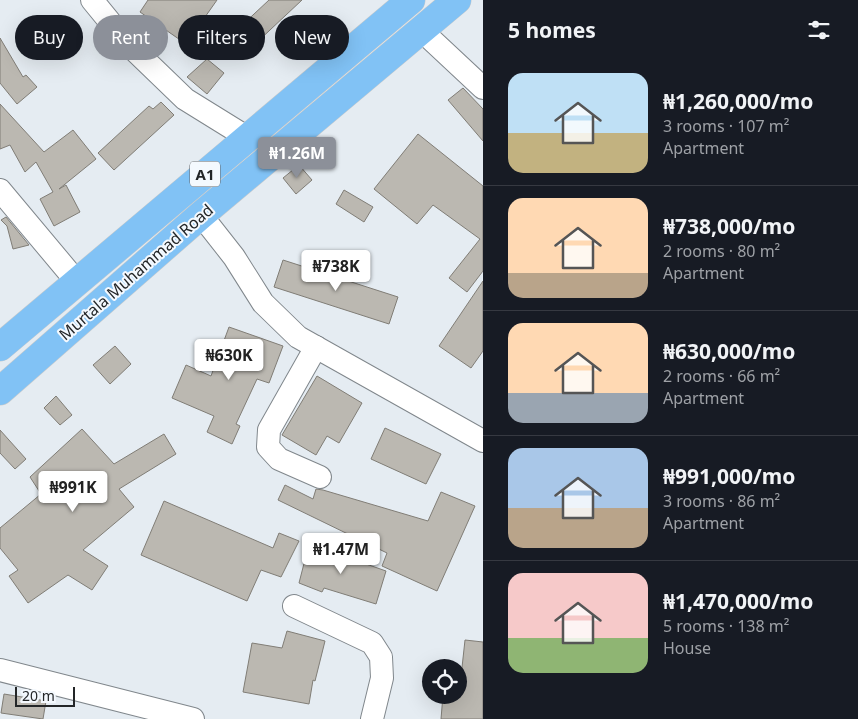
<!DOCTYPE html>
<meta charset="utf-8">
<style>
body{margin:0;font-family:"Noto Sans",sans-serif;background:#242831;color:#f1f3f6;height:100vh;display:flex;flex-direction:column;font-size:19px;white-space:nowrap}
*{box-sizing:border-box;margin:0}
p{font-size:16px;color:#9ea1a6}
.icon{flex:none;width:28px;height:28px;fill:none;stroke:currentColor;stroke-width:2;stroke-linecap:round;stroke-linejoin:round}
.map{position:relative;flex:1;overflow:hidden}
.panel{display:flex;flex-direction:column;background:#171b24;width:375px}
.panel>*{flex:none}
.banner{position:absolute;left:15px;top:15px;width:392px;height:45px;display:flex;gap:10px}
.fabs{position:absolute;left:422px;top:659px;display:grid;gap:10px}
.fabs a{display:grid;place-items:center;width:45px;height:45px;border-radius:50%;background:#171b24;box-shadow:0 5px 20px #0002;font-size:25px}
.scale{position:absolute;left:15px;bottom:12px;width:60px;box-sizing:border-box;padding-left:5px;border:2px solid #232628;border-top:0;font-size:14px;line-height:18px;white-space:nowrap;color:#232628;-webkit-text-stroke:4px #f4f9fe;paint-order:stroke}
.price{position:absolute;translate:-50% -42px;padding:0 11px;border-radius:5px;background:#fff;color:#222;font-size:16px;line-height:32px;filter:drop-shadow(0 1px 2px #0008)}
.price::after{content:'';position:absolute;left:50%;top:30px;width:15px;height:11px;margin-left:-8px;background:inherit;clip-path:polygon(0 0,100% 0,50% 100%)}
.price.current{background:#8c9099;color:#fff}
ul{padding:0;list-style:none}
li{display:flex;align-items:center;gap:15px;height:125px;padding:0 25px}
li+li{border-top:1px solid #363941}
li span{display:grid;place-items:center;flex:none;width:140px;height:100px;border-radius:15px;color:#555}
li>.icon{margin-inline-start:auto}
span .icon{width:60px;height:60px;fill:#fffc;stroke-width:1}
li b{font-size:21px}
h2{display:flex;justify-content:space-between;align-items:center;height:60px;padding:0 25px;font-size:21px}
.pill{padding:0 18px;border-radius:22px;background:#171b24;box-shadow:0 5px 20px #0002;font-size:18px;line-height:45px}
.pill.current{background:#8c9099;color:#fff}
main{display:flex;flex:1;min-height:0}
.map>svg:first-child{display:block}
.building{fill:#bbb8b1;stroke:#807d76}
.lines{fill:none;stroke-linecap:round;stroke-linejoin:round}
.minor-casing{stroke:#80878c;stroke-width:24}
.highway-casing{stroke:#cacbcb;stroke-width:29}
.minor{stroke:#fff;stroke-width:22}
.highway{stroke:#81c2f5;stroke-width:28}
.labels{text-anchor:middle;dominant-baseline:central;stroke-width:4;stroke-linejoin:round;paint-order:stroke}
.shield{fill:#f4f9fe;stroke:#626568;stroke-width:1}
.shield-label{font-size:15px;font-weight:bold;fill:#232628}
.street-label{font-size:16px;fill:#232628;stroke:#f4f9fe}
</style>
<main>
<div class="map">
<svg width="483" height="719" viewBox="0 0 483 719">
<rect width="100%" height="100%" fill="#e5ecf2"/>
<!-- building -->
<g class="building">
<path d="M148,0H217L186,44L140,12Z"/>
<path d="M269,0H302L254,45L238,29Z"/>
<path d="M0,38L23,77L26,75L37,87L17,104L0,83Z"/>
<path d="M207,59L224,73L207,94L187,77Z"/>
<path d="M463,88L483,109V141L448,100Z"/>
<path d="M161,102L174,115L114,170L98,153L149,106L153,109Z"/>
<path d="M0,104L44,152L73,130L96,159L59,189L66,185L80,212L54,226L40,199L53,192L36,162L25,172L10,145L0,149Z"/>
<path d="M418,134L483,186V271L467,292L449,278L480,239L433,205L417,224L374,189Z"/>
<path d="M299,165L312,180L296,194L283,178Z"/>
<path d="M344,190L373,207L364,222L336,204Z"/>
<path d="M6,217L29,245L13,249L7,226L1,220Z"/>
<path d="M283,260L398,297L389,324L274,287Z"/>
<path d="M483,281V351L471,368L439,346Z"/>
<path d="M229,327L283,346L269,383L257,379L236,424L240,426L232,444L207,432L214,416L172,398L186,365L211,376Z"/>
<path d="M115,346L131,364L110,384L93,365Z"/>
<path d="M317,376L362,403L339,443L327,436L316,455L282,435Z"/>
<path d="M56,396L72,415L60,425L44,408Z"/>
<path d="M385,428L441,454L426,484L371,459Z"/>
<path d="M82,429L114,464L164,434L176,454L119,489L134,507L83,550L108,566L92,590L68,575L28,603L9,576L18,570L0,548V528L41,494L30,477Z"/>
<path d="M0,430L26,459L15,469L0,453Z"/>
<path d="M285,485L313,499L316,489L323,490L428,521L441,492L475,506L437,591L382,566L387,553L278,500Z"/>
<path d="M164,501L273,548L279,533L299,541L281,577L261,570L247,601L141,555Z"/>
<path d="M309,544L386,571L376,604L324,588L322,592L299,583Z"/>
<path d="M287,631L325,641L315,681L313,680L309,704L243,692L252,643L282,648Z"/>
<path d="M465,640L483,642V719H441L443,695H459Z"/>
<path d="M4,694L46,701L43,719L1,713Z"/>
</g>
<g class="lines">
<defs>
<g id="minor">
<path d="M92,0L128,44L185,99L248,138"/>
<path d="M421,30L483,88"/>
<path d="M0,190L77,282"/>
<path d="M201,215L234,257L263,303L298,337L483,441"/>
<path d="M316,347L269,430L268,447L279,459L320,477"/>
<path d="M294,606L372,643L381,657L382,678L372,719"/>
<path d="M0,670L193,719"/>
</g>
<g id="highway">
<path d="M0,347L411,0"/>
<path d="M0,391L201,215L457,0"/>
</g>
</defs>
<!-- minor casing -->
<use href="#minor" class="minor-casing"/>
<!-- highway casing -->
<use href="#highway" class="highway-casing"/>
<!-- minor -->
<use href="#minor" class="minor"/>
<!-- highway -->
<use href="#highway" class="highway"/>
</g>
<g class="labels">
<!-- shield labels -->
<rect class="shield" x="190" y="161.5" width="30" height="25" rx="4"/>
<g class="shield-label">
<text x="205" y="174">A1</text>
</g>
<!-- street labels -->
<g class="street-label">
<text transform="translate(136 272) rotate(-41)">Murtala Muhammad Road</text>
</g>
</g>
</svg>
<div class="fabs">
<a><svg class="icon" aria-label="locate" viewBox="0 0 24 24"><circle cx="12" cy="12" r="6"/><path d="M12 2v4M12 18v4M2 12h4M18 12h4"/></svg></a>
</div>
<div class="scale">20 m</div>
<b class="price current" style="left:297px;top:179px">₦1.26M</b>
<b class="price" style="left:336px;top:292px">₦738K</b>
<b class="price" style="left:229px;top:381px">₦630K</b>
<b class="price" style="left:73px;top:513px">₦991K</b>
<b class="price" style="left:341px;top:575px">₦1.47M</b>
<div class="banner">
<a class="pill">Buy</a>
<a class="pill current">Rent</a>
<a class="pill">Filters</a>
<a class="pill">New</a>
</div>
</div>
<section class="panel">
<h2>5 homes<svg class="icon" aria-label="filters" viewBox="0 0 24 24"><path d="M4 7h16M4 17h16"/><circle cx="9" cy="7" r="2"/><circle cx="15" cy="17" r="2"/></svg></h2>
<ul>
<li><span style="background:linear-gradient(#bfe0f5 60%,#c2b280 0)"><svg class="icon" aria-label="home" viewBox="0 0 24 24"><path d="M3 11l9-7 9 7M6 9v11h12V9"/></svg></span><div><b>₦1,260,000/mo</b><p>3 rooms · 107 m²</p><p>Apartment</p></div></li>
<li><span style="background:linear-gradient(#ffd9b3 75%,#b9a48a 0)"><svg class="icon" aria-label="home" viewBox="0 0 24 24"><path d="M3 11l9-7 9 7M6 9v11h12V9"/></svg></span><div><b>₦738,000/mo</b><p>2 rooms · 80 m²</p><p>Apartment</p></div></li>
<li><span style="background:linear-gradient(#ffd9b3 70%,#9aa5b1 0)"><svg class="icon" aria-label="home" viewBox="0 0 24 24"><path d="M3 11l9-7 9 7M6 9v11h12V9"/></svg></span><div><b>₦630,000/mo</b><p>2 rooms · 66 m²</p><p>Apartment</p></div></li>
<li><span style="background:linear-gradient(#a9c7e8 60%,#b9a48a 0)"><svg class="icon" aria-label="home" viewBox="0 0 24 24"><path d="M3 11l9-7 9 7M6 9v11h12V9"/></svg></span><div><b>₦991,000/mo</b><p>3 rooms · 86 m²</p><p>Apartment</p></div></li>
<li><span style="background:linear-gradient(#f6c9c9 65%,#8fb573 0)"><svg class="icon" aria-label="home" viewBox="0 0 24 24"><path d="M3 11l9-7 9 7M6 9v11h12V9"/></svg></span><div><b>₦1,470,000/mo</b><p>5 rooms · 138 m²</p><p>House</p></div></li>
</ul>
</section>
</main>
